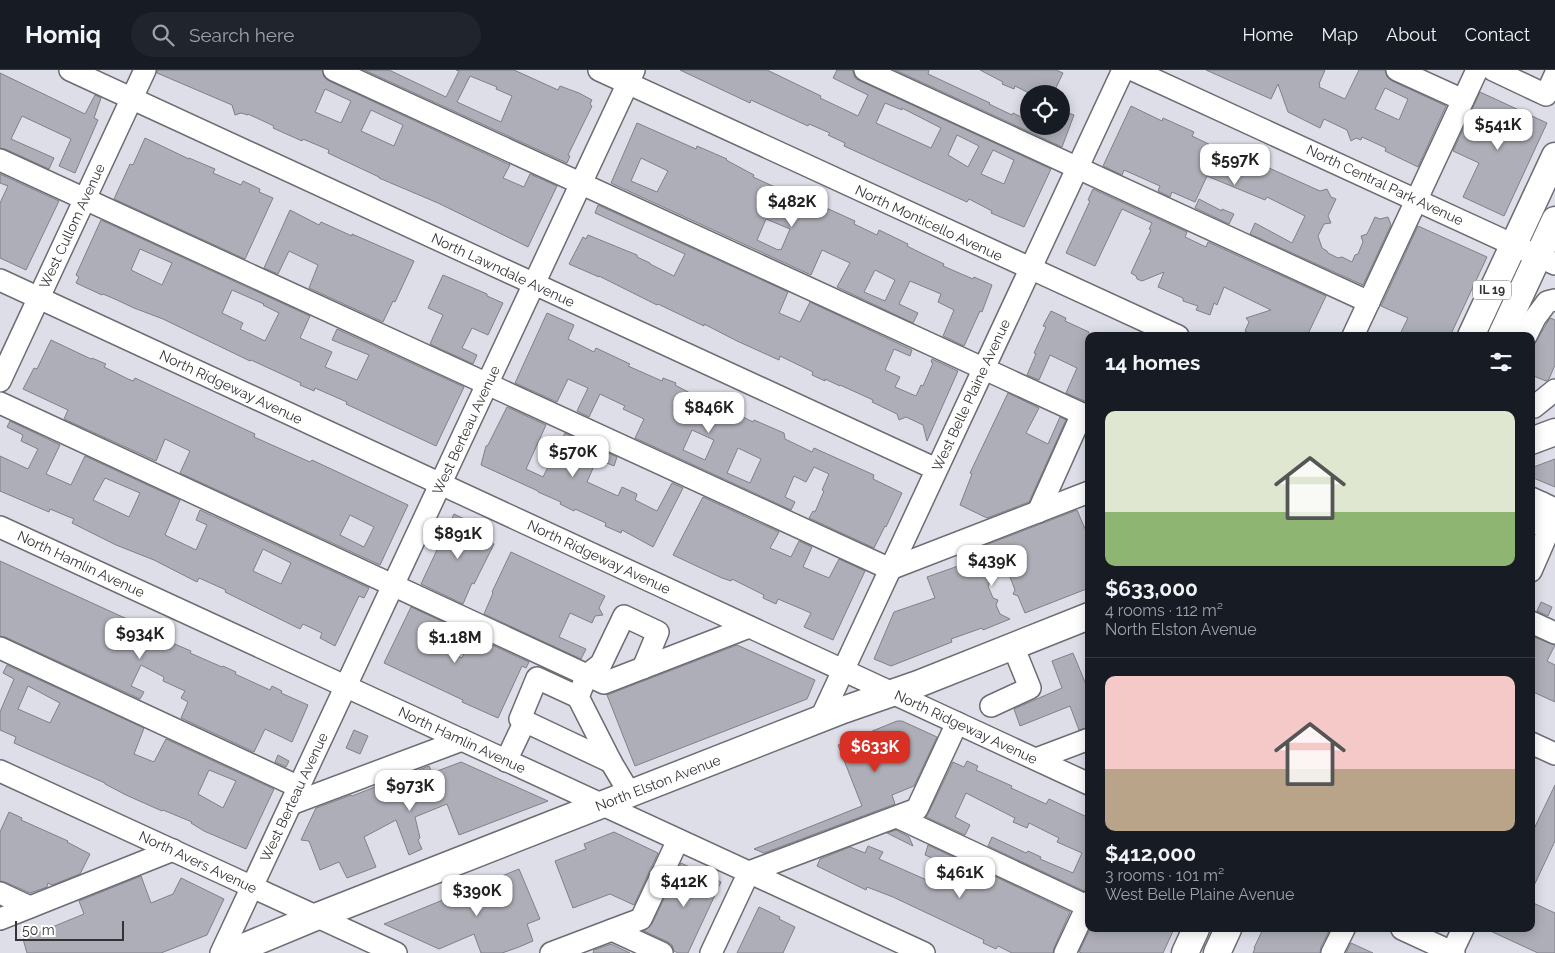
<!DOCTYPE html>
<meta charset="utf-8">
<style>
body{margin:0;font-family:Raleway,sans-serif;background:#20242c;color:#f1f3f6;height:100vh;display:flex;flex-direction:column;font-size:19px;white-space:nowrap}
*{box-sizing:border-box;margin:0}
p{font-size:16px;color:#9ea1a6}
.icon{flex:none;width:28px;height:28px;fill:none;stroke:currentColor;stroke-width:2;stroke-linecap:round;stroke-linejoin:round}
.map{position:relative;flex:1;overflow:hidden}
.details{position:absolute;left:1085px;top:262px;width:450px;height:600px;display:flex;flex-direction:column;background:#171b24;border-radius:10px;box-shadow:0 2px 12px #0003}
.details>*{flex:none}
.buttons{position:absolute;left:1020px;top:15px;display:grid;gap:10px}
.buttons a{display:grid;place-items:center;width:50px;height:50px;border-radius:50%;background:#171b24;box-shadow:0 2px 12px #0003;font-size:25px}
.scale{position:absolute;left:15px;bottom:12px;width:109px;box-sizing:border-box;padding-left:5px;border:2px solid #333337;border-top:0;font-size:14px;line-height:18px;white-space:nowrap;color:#333337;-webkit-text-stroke:4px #fff;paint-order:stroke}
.price{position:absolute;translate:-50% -42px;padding:0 11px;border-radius:10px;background:#fff;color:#222;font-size:16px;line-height:32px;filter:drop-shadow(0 1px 2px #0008)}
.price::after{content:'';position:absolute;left:50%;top:30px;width:15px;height:11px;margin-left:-8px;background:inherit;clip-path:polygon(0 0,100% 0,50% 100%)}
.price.active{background:#d93025;color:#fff}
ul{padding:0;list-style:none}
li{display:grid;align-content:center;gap:10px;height:265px;padding:0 20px}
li+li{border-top:1px solid #363941}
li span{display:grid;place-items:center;height:155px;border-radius:10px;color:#555}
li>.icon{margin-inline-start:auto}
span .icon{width:90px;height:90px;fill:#fffc;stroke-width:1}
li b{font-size:21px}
h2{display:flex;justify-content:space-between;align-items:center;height:60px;padding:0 20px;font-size:21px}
header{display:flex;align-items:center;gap:30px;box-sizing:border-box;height:70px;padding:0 25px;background:#171b24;border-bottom:1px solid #363941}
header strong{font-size:24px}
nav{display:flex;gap:28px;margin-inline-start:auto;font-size:18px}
.search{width:350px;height:45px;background:#20242c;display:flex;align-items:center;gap:12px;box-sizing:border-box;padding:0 18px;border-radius:28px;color:#9ea1a6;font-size:19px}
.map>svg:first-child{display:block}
.building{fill:#adaeb7;stroke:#7f8088;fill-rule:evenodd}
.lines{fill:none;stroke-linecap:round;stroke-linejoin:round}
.minor-casing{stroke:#6b6c74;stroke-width:24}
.major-casing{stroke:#6b6c74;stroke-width:29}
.minor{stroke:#fff;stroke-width:21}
.major{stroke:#fff;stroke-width:26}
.labels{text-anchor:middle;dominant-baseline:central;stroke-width:4.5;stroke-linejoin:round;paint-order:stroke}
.shield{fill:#fff;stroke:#707073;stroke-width:1}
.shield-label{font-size:12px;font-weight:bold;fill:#333337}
.street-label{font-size:14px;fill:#333337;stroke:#fff}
</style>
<header>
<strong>Homiq</strong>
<div class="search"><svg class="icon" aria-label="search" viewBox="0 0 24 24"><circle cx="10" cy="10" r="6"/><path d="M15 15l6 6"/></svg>Search here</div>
<nav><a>Home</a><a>Map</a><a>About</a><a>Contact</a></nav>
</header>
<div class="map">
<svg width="1555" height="883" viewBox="0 0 1555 883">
<rect width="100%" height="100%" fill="#dddee7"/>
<!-- building -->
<g class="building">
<path d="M157,0H322L324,7L329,11L510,95L503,108L524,117L530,104L557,116L528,177L438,133L379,108V107L328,83L329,80L303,69L302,71L273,58L274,56L248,44V45L241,43L235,45L232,35L157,3ZM325,19L351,31L341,53L315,42ZM371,40L403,55L394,76L361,61Z"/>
<path d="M364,0H389L446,27L459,1L456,0H514L558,20L560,16L579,23L592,30L590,34L592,36L568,85L570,86L567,93ZM470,6L497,17L496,19L512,26L501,52L457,32Z"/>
<path d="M680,0H767L821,26L820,28L858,46L868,25L833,8L837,0H851L853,1L855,8L860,11L1051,99L1024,157L991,143L992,141L969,129L967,132L844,76L845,73L828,65L830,63L809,54L808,56L751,30L750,33ZM885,33L902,40V38L941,58L931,78L876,53ZM957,65L979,76L968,97L948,85ZM993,80L1014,90L1004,114L981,104Z"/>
<path d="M895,0H929L928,4L990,33L989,34L1012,45L1013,43L1029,51V56H1061V40L1074,45L1062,77Z"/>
<path d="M980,0H1056L1063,3L1053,24H1031L1015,16L1014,19L1002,14L1003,12Z"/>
<path d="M1206,0H1325L1319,14L1320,15L1319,17L1345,29L1359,0H1385L1387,7L1392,11L1446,36L1418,97L1385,81L1386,78L1362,67L1361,70L1356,68L1351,71L1347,60L1324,49L1320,58L1288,42L1278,14L1271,29ZM1385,18L1408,29L1399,50L1375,39Z"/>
<path d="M0,3L85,44L95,25L101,28L94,48L98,50L75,103L59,96L71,69L22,46L11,69L54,88L49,99L5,79L0,78Z"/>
<path d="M1480,22L1547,53L1504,146L1463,127L1479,93L1453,81Z"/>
<path d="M1131,36L1162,51L1163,48L1194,62L1192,66L1223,81L1225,76L1239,82L1238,84L1320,121L1327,119L1331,127L1336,129L1328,146L1331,153L1324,154L1318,166L1322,178L1327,181L1328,183L1338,188L1342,187L1352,192L1355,185L1358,184L1363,172L1361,166L1367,164L1375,147L1380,149L1388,147L1391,155L1363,215L1250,164L1255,153L1292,173L1305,146L1267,127L1265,130L1207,106L1195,132L1172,122L1170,127L1158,121L1160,116L1124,100L1122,105L1103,96Z"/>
<path d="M637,53L696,79L697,76L727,89L726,90L754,105L753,107L801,129L802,127L855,151L854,154L877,165L879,160L908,174L907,176L923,184L944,194L943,196L973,209L974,207L992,215L982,242L980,241L964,276L943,266L954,240L938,232L941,224L910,211L899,234L918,243L913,253L837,217L850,193L822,180L811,205L611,113ZM641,88L668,101L657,122L631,111ZM766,149L790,159L781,180L779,179L778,180L757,170ZM875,200L895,210L885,231L864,222Z"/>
<path d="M145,68L189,89V88L215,99L213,103L241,115L243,111L260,119L259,122L273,128L245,189L114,129L130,94L133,95Z"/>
<path d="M0,104L59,131L26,200L0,188V133L8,116L0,113Z"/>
<path d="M1093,119L1187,162L1185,167L1206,177L1208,172L1326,226L1307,266H1255L1245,261L1249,252L1246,248L1271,240L1224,217L1217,235L1214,233L1210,245L1196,240L1198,236L1183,231V228L1158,217L1164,202L1142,211L1137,209L1136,206L1131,203L1151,160L1149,159L1152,153L1122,139L1095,196L1066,183L1090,131L1088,130Z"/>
<path d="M1199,129L1222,141V139L1234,144L1229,154L1195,138Z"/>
<path d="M598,135L788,222L779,243L800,252L810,232L912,280L910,286L894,279L885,300L900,307L895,317L916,326L921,315L923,316L933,293L931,292L932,289L958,301L927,371L923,355L906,347L899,350L897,344L872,332L873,330L840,315V316L825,309V311L812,305L813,302L780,286L779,290L737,271L704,254V256L658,234L657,235L599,206V207L569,194L583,167L586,169L588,165L637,185V187L650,193V194L674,206L685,184L595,143Z"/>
<path d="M290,140L319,155L321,152L352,166V164L414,191L395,232L393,231L383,252L309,218L318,195L289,181L278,204L264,198Z"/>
<path d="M101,150L310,246L300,268L332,282L325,297L357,310L369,285L332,270L337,259L464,317L436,376L346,334L347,332L315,318L314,321L300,315L301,313L251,290L250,291L163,249L134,238L117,230L103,224L102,225L76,213L79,207L76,205ZM140,179L172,193L162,215L131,200ZM232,220L264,234L263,235L279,243L265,271L240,259L243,253L222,243Z"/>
<path d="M1418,156L1487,187L1450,266H1399L1408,248L1381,236Z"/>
<path d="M443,205L487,224V226L503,233L488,265L472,258L462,278L477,285L473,294L430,274L443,245L428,238Z"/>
<path d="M1051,241L1066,248L1065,251L1089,262V333L1066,323L1077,298L1050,285L1039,310L1027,305L1036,284L1034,283L1046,257L1043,256Z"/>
<path d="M547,243L574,255L568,269L594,282L596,278L630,294L628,296L662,311L663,308L676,313L675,315L690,323L706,330L705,332L738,348L739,345L753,352L754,350L784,363L785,369L812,382L814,378L874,405L873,409L902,423L886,457L885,456L874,478L809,448L813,441L815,442L824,421L822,420L829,404L814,397L806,412L794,406L785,427L795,432L791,440L635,368L644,349L623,339L625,336L600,324L589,347L577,341L588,318L568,309L557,332L515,313ZM692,360L714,370L705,390L683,380ZM738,378L761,389L750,413L727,403Z"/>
<path d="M1550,248L1555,250V295L1549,309L1546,311L1531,305V280Z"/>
<path d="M51,270L91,289L92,288L106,294L104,297L128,309L133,311L135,308L255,364L254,367L310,392L312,390L408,435L380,495L180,403L190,381L165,369L156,391L64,349L68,340L23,319L34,298L37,299ZM350,445L374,457L364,477L340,465Z"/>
<path d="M1008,323L1039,338L1026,363L1048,374L1060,347L1066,350L1029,432L987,448L960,435L972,404L970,403Z"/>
<path d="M507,337L546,355L526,399L543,407L565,363L617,387L614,396L597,389L587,412L618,426L622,417L637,424L635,430L657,441L672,413L683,418L653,477L622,460L621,463L605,456L606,453L575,439L574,441L560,434L561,432L538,422V421L481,395L486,376L488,375Z"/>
<path d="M10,351L60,375L46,404L71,415L85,386L180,430L165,465L196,480L207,455L196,450L200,440L369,518L364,528L359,526L335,576L320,568L322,563L303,554L300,559L225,522L226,520L199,508L197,512L154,490L116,475L72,453L74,449L50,439L49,442L0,421V386L28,399L38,379L21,371L23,365L7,357ZM105,408L140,423L129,447L93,430ZM263,479L291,493L281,514L253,501Z"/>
<path d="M1555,389V417L1531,407V398Z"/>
<path d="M703,427L779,462L770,478L791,487L799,471L812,477L803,497L829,508L839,489L865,501L833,570L804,557L811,543L778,529L776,534L763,528L764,525L732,509L731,511L722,508L673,485Z"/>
<path d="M1077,440L1089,468V518L1025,543L1018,526L1013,524L1015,520L1010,507L995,500L988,516L993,528L998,530L996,535L1000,544L1010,549L983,560L982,558L951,569L952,572L891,596L874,589L894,542L935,528L927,507L961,495L957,486Z"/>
<path d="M454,444L481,457L476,466L494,474L474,514L472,513L463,534L421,514Z"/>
<path d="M511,482L605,526L599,538L603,545L595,546L592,553L570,543L559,567L586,579L581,589L484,544L493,523L492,522Z"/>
<path d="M0,491L171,569L170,572L191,581L190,583L222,597L223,596L236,602L235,604L270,620L272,616L282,621L281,623L308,635L292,672L265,659L254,682L181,648L188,632L181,628L185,621L163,611L164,607L141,595L131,616L144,622L140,629L5,567L0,566Z"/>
<path d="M1541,532L1552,537L1548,546L1537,541Z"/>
<path d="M411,537L452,556L441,578L462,588L472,566L529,592L526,598L522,596L498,648L462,632L463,630L384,593Z"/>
<path d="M1531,566L1555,575L1547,591L1555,595V632L1531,621Z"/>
<path d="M737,575L815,610L807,629L635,696L607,625Z"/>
<path d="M1073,583L1089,622V657L1079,660L1070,636L1020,656L1014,639L1062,618L1052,591Z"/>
<path d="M7,595L144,658L134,684L154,692L166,669L274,719L246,779L204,761L191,753L192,752L163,740L162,741L126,725L105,714V713L14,673L16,667L0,660V642L14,609L3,603ZM28,616L60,633L50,653L18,639ZM209,700L236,711L223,738L198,724Z"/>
<path d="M897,651H902L937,667L914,716L892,725L895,734L764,783L754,779L862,736L838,675Z"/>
<path d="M354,660L368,666L360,684L346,678Z"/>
<path d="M278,685L289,691L286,697L275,692Z"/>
<path d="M967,691L978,696L976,700L1012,716L1011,718L1046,734L1049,729L1089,748V820L1084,821L988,776L992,767L1026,783L1028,781L1041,787L1040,789L1073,803L1082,783L1057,772L1059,768L1029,753L1027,758L1013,752L1015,748L966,723L955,747L970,755L965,765L926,747L928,744L953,692L964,697Z"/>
<path d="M461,692L548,731L459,765L447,734L415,747L420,768L418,770L422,779L409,785L396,750L364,767L376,797L347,808L339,792L320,800L309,771L301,770L316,738L351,725L352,726L429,696L432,703Z"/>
<path d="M1555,715V771L1531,822V765Z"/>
<path d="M9,742L22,748L21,750L68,771L67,772L90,784L80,804L52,815L48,813L47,817L30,823L5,812L0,811V762Z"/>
<path d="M896,760L909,767L913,776L887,763Z"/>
<path d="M614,762L658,783L634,835L610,824L573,838L555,791L586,779L584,774Z"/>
<path d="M928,775L1070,842L1054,878L1053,883H1012L998,876L996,879L983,873L984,870L893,827L867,817L866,820L817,796L820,789L850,777L865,783L868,776L883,782L879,789L929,811L939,791L925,785Z"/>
<path d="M681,793L721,812L688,883H678L674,881L672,875L668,872L644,861L652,854Z"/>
<path d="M519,799L540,849L527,854L533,871L519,877L502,883H481L474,864L439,879L384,854Z"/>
<path d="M141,806L151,833L173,824L181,808L224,829L207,865L161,883H27L23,869L84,844L79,831Z"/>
<path d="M1531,832L1555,843V883H1538L1486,859H1531Z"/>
<path d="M759,837L780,847L779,849L795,857L783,883H737Z"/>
<path d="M1090,859H1174L1163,883H1082L1079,882Z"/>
<path d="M1263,859H1330L1321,877L1320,883H1253L1255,878H1254Z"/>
<path d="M1351,873L1373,883H1346Z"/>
<path d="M611,874L630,883H593L594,880Z"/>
</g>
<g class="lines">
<defs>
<g id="minor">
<path d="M70,0L936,399"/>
<path d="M334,0L1089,347"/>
<path d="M599,0L1178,266"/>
<path d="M865,0L1369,232"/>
<path d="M1133,0L1555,194"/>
<path d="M1397,0L1463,30"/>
<path d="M1493,0L1546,25L1555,5"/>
<path d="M0,90L890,499L1089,422"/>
<path d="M0,210L1089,714"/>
<path d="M1353,266L1477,0"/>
<path d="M1526,266L1535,248L1547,232L1555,230"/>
<path d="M0,311L145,0"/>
<path d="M0,333L604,613L749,557"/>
<path d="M1531,335L1534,337L1555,320"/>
<path d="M1531,428L1555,439"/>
<path d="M1038,442L1082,344"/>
<path d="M1531,455L1542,433"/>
<path d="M0,457L924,883"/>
<path d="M1531,501L1555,446"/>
<path d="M1531,552L1555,563"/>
<path d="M0,578L299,717"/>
<path d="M578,627L537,608L520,649L611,692"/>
<path d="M991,636L1030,618L1013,576"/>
<path d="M820,650L1123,0"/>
<path d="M1531,673L1555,684"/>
<path d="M1036,689L1089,669"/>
<path d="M506,691L525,651"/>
<path d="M0,701L396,883"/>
<path d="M630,724L611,692L578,627L587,605L601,594L624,546L658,562L643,598"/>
<path d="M291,734L462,670"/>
<path d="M897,747L1087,836"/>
<path d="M0,823L30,837"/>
<path d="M0,849L173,780"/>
<path d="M1402,859L1454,883"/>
<path d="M612,860L662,883"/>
<path d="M1452,882L1463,859"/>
<path d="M221,883L634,0"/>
<path d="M551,883L641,849L678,770"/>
<path d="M711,883L749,802L917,739L957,653"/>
<path d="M1065,883L1089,832"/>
<path d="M1332,883L1344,859"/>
</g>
<g id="major">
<path d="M1471,266L1555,86"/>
<path d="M1501,266L1555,150"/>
<path d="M1531,371L1555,362"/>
<path d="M229,883L318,846L843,640L918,614L1089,546"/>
<path d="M1185,883L1196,859"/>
<path d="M1217,883L1228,859"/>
</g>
</defs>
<!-- minor casing -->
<use href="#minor" class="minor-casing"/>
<!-- major casing -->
<use href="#major" class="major-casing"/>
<!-- minor -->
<use href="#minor" class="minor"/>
<!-- major -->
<use href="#major" class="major"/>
</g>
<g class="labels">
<!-- shield labels -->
<rect class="shield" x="1473" y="210.5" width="38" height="19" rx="4"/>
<g class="shield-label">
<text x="1492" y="220">IL 19</text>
</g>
<!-- street labels -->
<g class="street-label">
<text transform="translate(1385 115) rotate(25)">North Central Park Avenue</text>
<text transform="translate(929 153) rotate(25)">North Monticello Avenue</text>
<text transform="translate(72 156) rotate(-65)">West Cullom Avenue</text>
<text transform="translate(503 200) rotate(25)">North Lawndale Avenue</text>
<text transform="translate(231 317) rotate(25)">North Ridgeway Avenue</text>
<text transform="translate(971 325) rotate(-65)">West Belle Plaine Avenue</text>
<text transform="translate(466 360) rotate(-65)">West Berteau Avenue</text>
<text transform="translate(599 487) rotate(25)">North Ridgeway Avenue</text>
<text transform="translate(81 494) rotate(25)">North Hamlin Avenue</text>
<text transform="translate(966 657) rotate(25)">North Ridgeway Avenue</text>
<text transform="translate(462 670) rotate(25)">North Hamlin Avenue</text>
<text transform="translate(658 713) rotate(-21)">North Elston Avenue</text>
<text transform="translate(294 727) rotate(-65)">West Berteau Avenue</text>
<text transform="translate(198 792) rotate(25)">North Avers Avenue</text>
</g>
</g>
</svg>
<div class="buttons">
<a><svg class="icon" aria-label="locate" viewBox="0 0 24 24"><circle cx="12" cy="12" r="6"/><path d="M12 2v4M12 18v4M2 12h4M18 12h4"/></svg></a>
</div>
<div class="scale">50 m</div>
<b class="price" style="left:1498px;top:81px">$541K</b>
<b class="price" style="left:1235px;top:116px">$597K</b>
<b class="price" style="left:792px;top:158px">$482K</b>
<b class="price" style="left:709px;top:364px">$846K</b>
<b class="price" style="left:573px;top:408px">$570K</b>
<b class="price" style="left:458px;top:490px">$891K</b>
<b class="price" style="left:992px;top:517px">$439K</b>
<b class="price" style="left:140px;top:590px">$934K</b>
<b class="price" style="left:455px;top:594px">$1.18M</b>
<b class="price active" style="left:875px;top:703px">$633K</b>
<b class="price" style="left:410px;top:742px">$973K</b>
<b class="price" style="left:960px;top:829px">$461K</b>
<b class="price" style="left:684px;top:838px">$412K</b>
<b class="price" style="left:477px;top:847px">$390K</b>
<section class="details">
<h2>14 homes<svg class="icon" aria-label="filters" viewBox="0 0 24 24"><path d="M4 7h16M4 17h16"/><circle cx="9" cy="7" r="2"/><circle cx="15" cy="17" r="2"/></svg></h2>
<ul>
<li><span style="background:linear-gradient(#dfe7d0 65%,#8fb573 0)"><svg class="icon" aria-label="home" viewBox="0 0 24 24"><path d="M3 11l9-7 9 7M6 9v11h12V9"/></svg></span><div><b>$633,000</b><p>4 rooms · 112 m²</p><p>North Elston Avenue</p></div></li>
<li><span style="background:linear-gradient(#f6c9c9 60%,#b9a48a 0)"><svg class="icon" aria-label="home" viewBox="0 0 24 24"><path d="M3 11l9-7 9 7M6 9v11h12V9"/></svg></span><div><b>$412,000</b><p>3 rooms · 101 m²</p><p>West Belle Plaine Avenue</p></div></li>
</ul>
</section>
</div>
